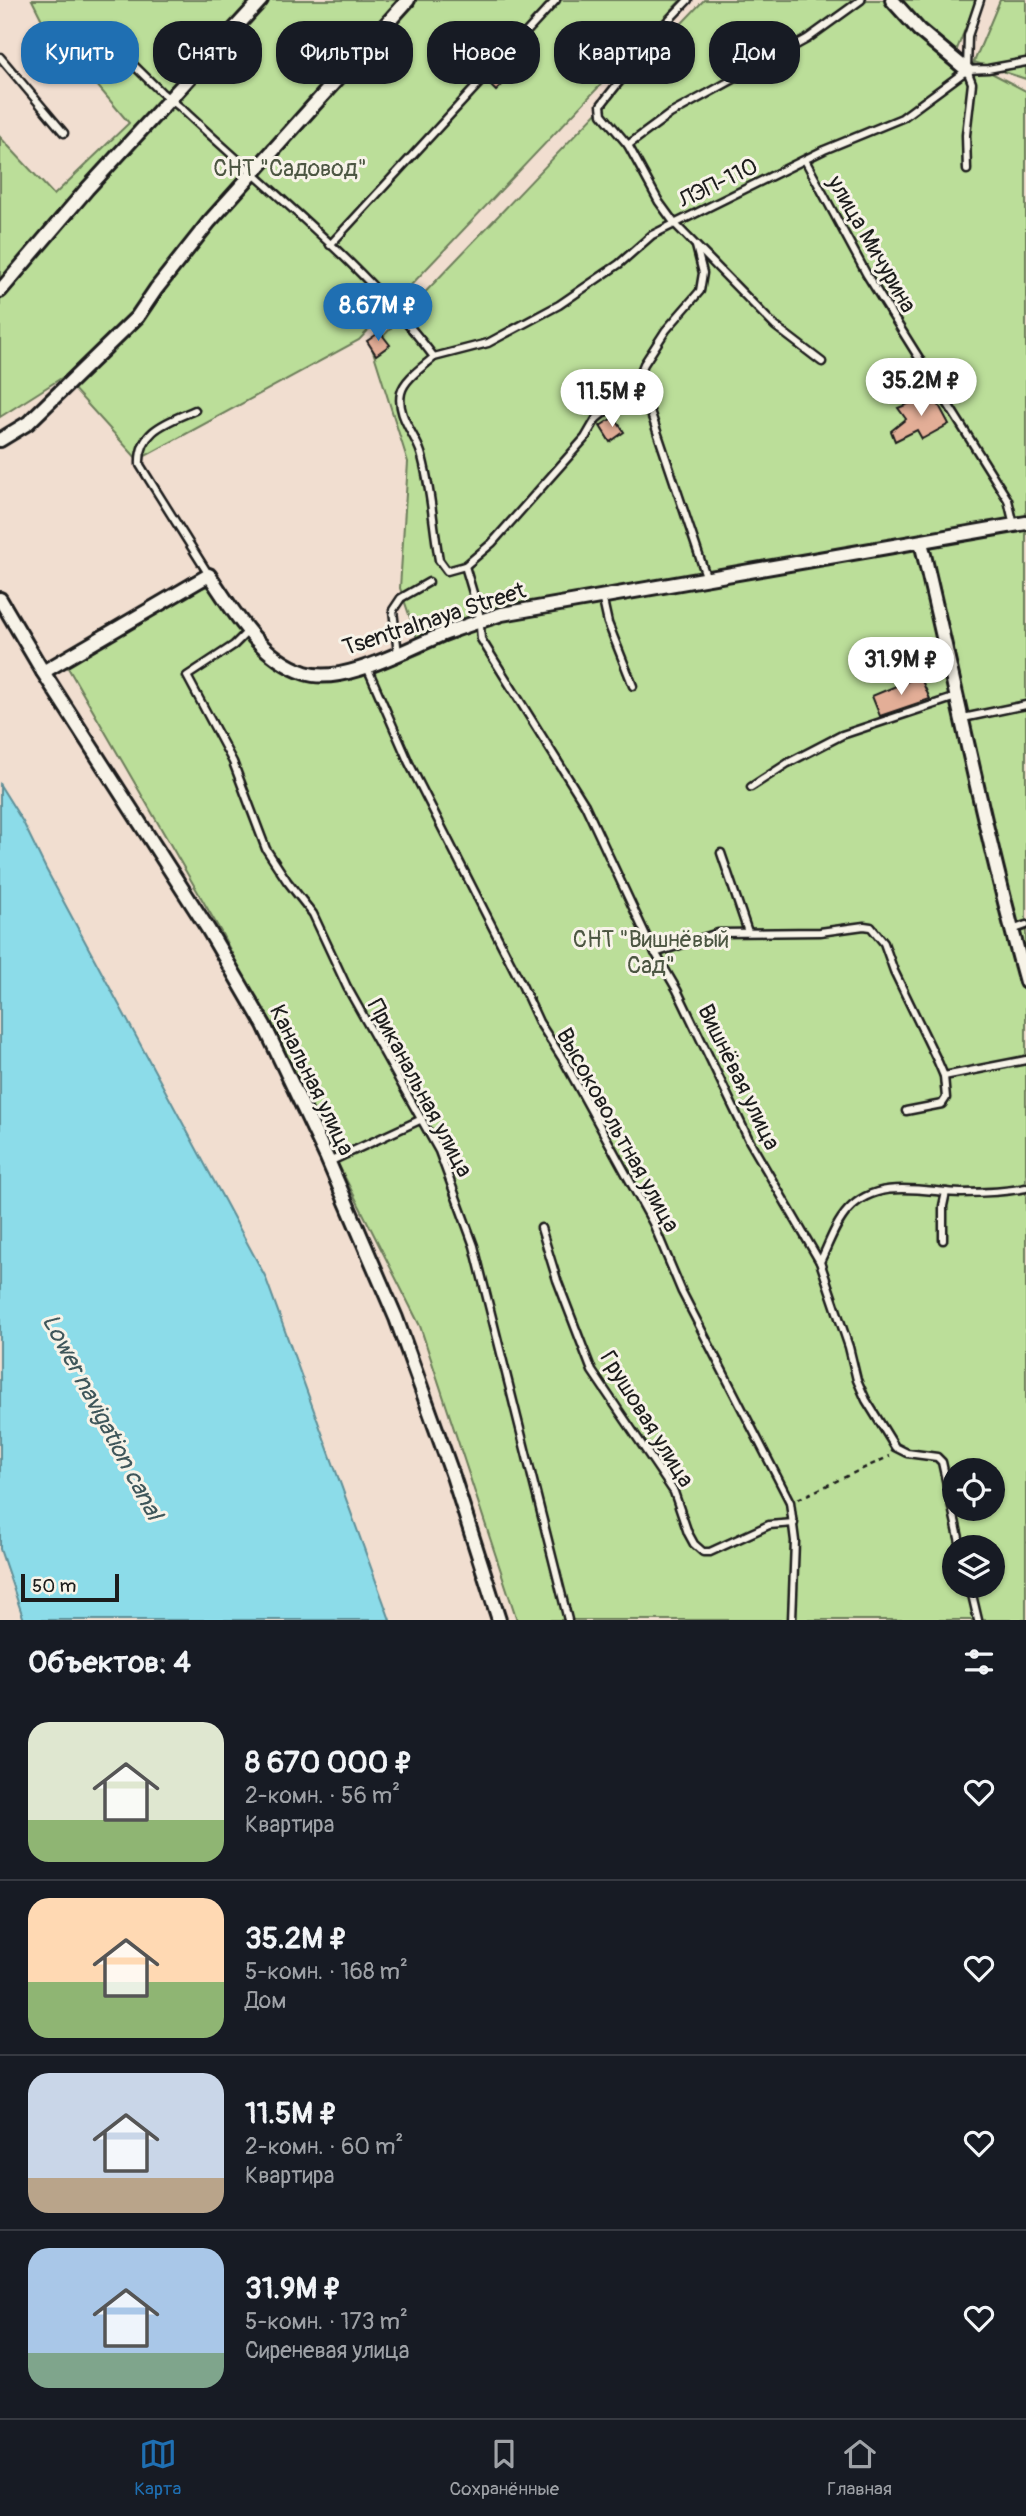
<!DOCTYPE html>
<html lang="ru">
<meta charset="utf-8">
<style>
body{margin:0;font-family:Pangolin,sans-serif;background:#242831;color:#f1f3f6;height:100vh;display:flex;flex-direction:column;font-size:26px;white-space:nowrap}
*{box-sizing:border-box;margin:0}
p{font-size:23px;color:#9ea1a6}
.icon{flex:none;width:38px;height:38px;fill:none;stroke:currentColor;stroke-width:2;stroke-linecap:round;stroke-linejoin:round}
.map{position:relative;height:1620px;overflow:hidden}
.drawer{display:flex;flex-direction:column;background:#171b24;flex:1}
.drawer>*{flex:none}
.guide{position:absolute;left:21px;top:21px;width:985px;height:63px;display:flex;gap:14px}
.buttons{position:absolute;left:942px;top:1458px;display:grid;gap:14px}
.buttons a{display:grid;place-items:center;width:63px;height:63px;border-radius:50%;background:#171b24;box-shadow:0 2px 5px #0004;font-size:35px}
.scale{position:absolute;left:21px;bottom:18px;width:98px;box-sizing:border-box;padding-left:7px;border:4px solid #1c1c1c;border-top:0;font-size:19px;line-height:24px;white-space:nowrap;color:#1c1c1c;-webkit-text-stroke:5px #f7f3e8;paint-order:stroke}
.price{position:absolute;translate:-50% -60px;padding:0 16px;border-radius:24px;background:#fff;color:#222;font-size:23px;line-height:46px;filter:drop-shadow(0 2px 4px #0008)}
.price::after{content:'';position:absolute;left:50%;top:42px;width:21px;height:16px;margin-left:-10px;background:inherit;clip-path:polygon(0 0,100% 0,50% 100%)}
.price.selected{background:#1f6fb2;color:#fff}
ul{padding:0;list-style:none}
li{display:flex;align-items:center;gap:21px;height:175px;padding:0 28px}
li+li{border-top:2px solid #363941}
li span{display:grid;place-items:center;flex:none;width:196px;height:140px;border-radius:21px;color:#555}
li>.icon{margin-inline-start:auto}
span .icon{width:84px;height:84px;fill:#fffc;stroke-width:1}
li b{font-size:30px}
h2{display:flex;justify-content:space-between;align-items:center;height:84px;padding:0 28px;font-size:30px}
.pill{padding:0 24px;border-radius:28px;background:#171b24;box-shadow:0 2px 5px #0004;font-size:24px;line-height:63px}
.pill.selected{background:#1f6fb2;color:#fff}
.tab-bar{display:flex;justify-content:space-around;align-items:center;height:98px;border-top:2px solid #363941;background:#171b24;font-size:19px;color:#9ea1a6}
.tab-bar a{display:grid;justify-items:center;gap:4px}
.tab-bar .selected{color:#1f6fb2}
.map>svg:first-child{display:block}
.green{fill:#bbde99;stroke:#6c7d5a;stroke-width:2;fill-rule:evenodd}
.water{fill:#8cdce9;stroke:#5f8f97;stroke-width:2}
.building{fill:#e3ae97;stroke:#1c1c1c;stroke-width:2}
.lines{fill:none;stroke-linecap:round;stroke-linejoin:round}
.service-casing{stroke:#1c1c1c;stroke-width:11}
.minor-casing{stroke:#1c1c1c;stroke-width:18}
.path{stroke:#1c1c1c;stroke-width:2.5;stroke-dasharray:5 5;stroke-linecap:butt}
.service{stroke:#f7f3e8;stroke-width:6}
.minor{stroke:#f7f3e8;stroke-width:12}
.labels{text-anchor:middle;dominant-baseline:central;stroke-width:6;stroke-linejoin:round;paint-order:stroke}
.park-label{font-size:23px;fill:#4c5642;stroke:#f7f3e8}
.street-label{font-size:23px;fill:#1c1c1c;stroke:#f7f3e8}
.water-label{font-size:24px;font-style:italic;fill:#3e565a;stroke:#f7f3e8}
</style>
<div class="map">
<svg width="1026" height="1620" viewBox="0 0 1026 1620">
<rect width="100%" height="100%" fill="#f1ded0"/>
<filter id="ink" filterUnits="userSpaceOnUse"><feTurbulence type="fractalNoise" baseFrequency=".0143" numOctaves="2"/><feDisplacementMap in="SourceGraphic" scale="14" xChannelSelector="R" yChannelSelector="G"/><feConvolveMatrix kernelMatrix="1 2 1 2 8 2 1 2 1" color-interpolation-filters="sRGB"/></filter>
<g filter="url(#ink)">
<!-- green -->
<g class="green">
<path d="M32,0H681L359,340L138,460L63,377L0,417V137L54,195L129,123L42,20Z"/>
<path d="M704,0H977L955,54L1026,91V1620H517L420,1326L221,932L67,666L182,594L218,583L267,649L308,678L372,673L422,653L400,588L408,462L372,348ZM954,1470H992V1508H954ZM954,1547H992V1586H954Z"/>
<path d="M1000,0H1026V79L974,62Z"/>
</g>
<!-- water -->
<path class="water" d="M0,785L23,822L46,869L265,1276L390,1620H24L0,1549Z"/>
<!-- building -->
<g class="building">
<path d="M504,66L513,74L496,91L488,83Z"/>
<path d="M380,332L390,345L376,355L367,341Z"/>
<path d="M933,394L949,424L922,439L917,430L895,441L891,431L906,419L898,408Z"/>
<path d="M614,417L624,432L610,442L600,426Z"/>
<path d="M920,676L930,699L880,716L872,696Z"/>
</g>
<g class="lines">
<defs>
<g id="service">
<path d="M99,31L161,92L181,108C267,189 363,263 434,357C424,366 404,379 401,393C396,415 415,434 421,453C431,486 433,526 439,560L447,571L465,566L492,543L585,438L596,419L634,388L644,364L666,330L700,291L703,273L696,246"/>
<path d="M0,57L64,133"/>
<path d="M628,145L602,114L601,105L662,27L688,0"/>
<path d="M805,160L867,275L1008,500L1014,525"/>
<path d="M967,170L966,135L972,83L967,70L968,36L980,0"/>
<path d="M330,245L556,0"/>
<path d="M434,357L488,343L501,336L559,305L619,264L652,235L824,150L902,118L967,70L988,69L1026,62"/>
<path d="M822,362L775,326L675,224L659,202L628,145L670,114L807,39L861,0"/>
<path d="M636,385L646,399L707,579"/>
<path d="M195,410C168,422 138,430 140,465L209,575"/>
<path d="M465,566L479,613L481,639L585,805L649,942L677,990L750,1142L820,1262L849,1347L857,1380L866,1400L895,1447L907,1453L937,1457L942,1462L961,1547"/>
<path d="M602,596L608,623L633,686"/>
<path d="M248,631L234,645L187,676L233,762L266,849L287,881L313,914L347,987L439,1151L474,1246L568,1620"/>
<path d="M398,654L393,610L401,598L429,582"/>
<path d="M367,667L409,763L522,985L539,1022L564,1061L653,1223L682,1292L790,1502L795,1541L792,1620"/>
<path d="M963,718L1026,705"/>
<path d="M751,787L788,763L842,735L956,697"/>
<path d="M721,853L748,932"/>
<path d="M1012,930L1026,925"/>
<path d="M655,953L718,933L820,932L864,926L871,927L884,943L894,971L938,1062L944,1076L946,1098L942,1104L906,1111"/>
<path d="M944,1076L1026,1060"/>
<path d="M329,1162L422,1119"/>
<path d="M541,1228L557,1280L592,1371L674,1492L688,1533L694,1544L703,1552H710L769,1525L794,1523"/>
<path d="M943,1240V1206L946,1192"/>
<path d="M820,1262C828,1246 835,1224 848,1210C878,1177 924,1192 961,1193C982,1193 1005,1192 1026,1188"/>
<path d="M970,1586L978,1620"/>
</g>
<g id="minor">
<path d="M892,0L919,30L967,70"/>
<path d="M0,291L87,189L261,0"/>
<path d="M0,440L28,423L137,317L156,289L209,222L408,0"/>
<path d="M921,542C956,689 986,837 1026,982"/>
<path d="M0,599L43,672L208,929L264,1025L327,1158L396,1318L453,1476L499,1620"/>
<path d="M43,672L209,575C234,612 260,658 305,673C343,686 410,647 446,633C465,626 483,620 502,614L1026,523"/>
</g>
</defs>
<!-- service casing -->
<use href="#service" class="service-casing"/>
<!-- minor casing -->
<use href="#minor" class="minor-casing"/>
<!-- path -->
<path class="path" d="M798,1499L890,1456"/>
<!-- service -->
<use href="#service" class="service"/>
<!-- minor -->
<use href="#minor" class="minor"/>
</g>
</g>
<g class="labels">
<!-- park labels -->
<g class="park-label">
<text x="290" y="168">СНТ "Садовод"</text>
<text x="651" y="939">СНТ "Вишнёвый<tspan x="651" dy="26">Сад"</tspan></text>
</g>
<!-- street labels -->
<g class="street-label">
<text transform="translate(718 183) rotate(-26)">ЛЭП-110</text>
<text transform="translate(872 244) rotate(60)">улица Мичурина</text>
<text transform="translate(434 619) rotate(-18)">Tsentralnaya Street</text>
<text transform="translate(739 1077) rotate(64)">Вишнёвая улица</text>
<text transform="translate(312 1080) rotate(64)">Канальная улица</text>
<text transform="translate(420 1088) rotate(62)">Приканальная улица</text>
<text transform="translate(618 1130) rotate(61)">Высоковольтная улица</text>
<text transform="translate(647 1419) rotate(58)">Грушовая улица</text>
</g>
<!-- water labels -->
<g class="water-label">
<text transform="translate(102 1417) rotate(62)">Lower navigation canal</text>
</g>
</g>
</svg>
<div class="buttons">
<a><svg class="icon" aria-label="locate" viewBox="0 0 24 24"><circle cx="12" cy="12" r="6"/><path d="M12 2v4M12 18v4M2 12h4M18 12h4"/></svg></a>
<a><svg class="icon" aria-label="layers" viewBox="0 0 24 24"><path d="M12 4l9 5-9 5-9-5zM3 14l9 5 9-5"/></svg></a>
</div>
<div class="scale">50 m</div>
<b class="price selected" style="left:378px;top:343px">8.67M ₽</b>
<b class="price" style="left:921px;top:418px">35.2M ₽</b>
<b class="price" style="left:612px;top:429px">11.5M ₽</b>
<b class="price" style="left:901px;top:697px">31.9M ₽</b>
<div class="guide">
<a class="pill selected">Купить</a>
<a class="pill">Снять</a>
<a class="pill">Фильтры</a>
<a class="pill">Новое</a>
<a class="pill">Квартира</a>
<a class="pill">Дом</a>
</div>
</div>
<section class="drawer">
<h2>Объектов: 4<svg class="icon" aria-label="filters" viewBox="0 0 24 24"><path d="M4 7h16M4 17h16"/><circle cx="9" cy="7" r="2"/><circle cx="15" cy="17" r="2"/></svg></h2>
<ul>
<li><span style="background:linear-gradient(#dfe7d0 70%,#8fb573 0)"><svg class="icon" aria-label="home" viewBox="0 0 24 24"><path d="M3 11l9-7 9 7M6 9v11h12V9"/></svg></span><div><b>8 670 000 ₽</b><p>2-комн. · 56 m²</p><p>Квартира</p></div><svg class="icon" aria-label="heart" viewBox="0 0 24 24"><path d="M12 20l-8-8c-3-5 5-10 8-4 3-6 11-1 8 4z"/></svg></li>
<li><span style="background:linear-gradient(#ffd9b3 60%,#8fb573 0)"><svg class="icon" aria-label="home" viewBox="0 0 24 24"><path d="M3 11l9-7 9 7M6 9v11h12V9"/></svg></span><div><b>35.2M ₽</b><p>5-комн. · 168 m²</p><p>Дом</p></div><svg class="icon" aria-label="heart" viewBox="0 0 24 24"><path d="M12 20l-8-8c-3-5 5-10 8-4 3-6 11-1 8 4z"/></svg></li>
<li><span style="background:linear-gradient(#c9d6e8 75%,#b9a48a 0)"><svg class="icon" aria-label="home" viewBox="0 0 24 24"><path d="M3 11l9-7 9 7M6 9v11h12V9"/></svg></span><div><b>11.5M ₽</b><p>2-комн. · 60 m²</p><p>Квартира</p></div><svg class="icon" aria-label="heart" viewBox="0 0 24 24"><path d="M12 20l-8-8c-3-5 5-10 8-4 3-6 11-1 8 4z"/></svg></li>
<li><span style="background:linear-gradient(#a9c7e8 75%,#7fa58c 0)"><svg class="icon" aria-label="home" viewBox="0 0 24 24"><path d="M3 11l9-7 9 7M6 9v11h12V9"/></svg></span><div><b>31.9M ₽</b><p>5-комн. · 173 m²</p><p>Сиреневая улица</p></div><svg class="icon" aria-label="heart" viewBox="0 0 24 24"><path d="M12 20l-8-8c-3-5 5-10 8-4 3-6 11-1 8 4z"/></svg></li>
</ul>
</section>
<nav class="tab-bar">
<a class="selected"><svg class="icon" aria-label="map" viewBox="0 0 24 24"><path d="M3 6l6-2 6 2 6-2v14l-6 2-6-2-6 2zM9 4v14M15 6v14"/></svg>Карта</a>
<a><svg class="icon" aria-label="saved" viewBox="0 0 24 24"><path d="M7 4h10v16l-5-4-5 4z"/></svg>Сохранённые</a>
<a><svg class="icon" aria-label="home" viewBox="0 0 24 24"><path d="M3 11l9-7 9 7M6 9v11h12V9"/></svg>Главная</a>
</nav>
